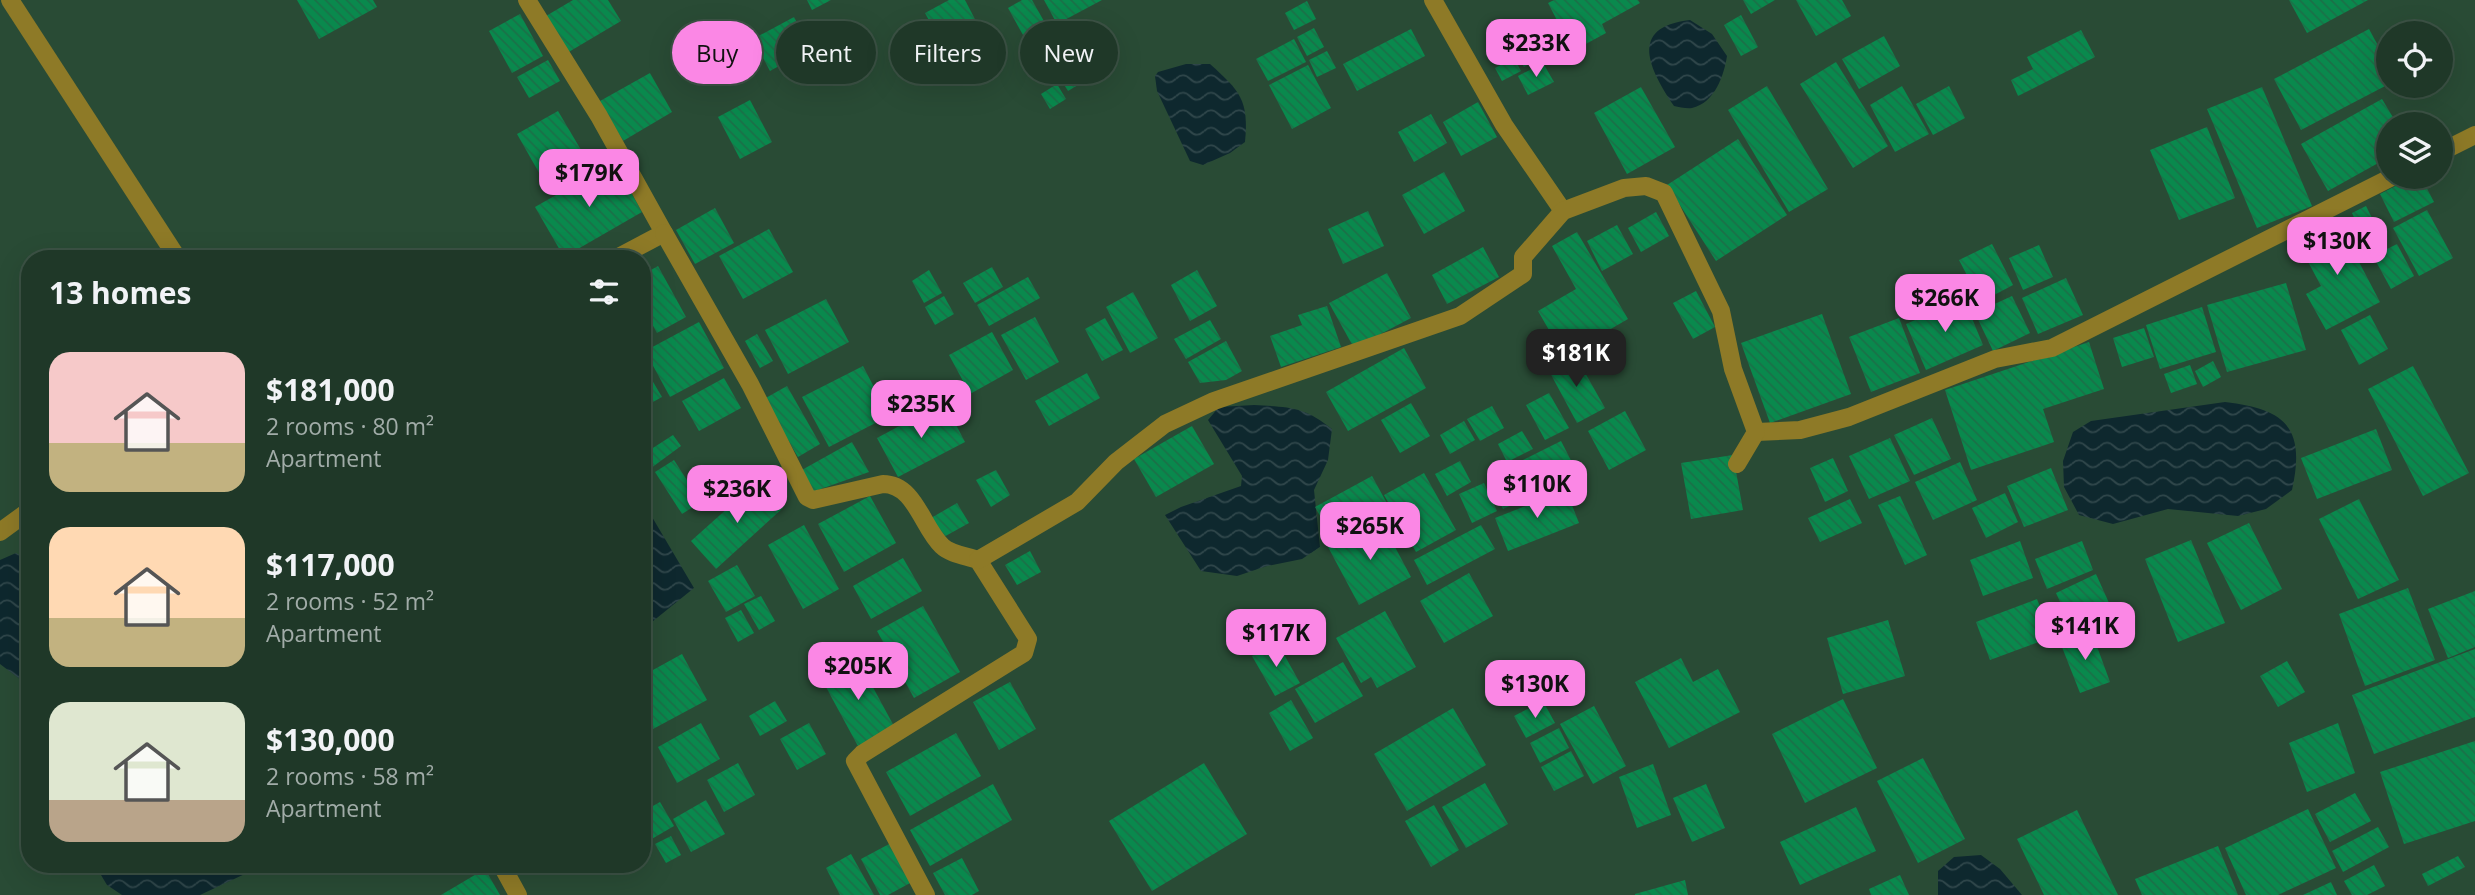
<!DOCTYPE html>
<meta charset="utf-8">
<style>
body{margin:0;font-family:"Open Sans",sans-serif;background:#273f30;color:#f1f3f6;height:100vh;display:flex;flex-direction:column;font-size:26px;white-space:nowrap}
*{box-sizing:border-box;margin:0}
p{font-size:23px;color:#a1aca8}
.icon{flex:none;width:38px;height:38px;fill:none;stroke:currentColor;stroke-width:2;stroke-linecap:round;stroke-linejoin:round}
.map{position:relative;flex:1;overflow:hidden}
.sheet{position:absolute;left:21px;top:250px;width:630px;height:623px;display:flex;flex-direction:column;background:#1f3828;border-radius:28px;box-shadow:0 7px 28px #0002,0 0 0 2px #3c5245}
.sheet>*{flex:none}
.hud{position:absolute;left:672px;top:21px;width:665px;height:63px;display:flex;gap:14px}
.controls{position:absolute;left:2376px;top:21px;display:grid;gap:14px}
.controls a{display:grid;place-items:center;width:77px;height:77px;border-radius:50%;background:#1f3828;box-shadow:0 7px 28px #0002,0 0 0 2px #3c5245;font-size:35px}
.price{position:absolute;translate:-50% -60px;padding:0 16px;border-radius:14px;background:#fb87e5;color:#111;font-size:23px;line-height:46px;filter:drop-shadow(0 2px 4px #0008)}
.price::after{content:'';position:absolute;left:50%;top:42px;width:21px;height:16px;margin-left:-10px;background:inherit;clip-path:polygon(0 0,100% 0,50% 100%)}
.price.active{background:#222;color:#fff}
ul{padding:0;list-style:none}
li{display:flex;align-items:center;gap:21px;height:175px;padding:0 28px}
li span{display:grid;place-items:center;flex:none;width:196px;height:140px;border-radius:21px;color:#555}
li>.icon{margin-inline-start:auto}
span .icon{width:84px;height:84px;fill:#fffc;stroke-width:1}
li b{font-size:30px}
h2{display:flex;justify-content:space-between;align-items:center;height:84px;padding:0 28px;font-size:30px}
.chip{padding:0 24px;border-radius:32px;background:#1f3828;box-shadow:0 7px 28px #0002,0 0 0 2px #3c5245;font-size:24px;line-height:63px}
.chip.active{background:#fb87e5;color:#111}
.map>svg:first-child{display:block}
.water{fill:url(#water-waves)}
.building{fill:url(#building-back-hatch)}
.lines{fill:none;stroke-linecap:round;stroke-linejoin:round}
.minor{stroke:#8e7a27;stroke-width:18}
</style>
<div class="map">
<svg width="2475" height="895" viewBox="0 0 2475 895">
<defs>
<pattern id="water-waves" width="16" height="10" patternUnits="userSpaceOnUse" patternTransform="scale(1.75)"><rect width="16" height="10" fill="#0e282e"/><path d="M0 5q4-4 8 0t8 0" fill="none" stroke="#30474b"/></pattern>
<pattern id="building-back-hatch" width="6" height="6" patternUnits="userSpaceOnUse" patternTransform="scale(1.75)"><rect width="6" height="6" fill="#09894d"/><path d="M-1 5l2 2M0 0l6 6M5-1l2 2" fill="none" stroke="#1b7048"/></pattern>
</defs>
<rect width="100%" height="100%" fill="#294b35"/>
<!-- water -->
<g class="water">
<path d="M1690,20L1712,34L1727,56C1724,75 1715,103 1692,108C1687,109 1679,107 1674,106C1650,70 1627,27 1690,20Z"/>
<path d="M1186,64H1210C1240,91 1249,100 1245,142L1230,153L1203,165L1190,161L1157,91L1155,76L1158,72Z"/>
<path d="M2225,402C2285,409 2306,427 2292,490L2266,509L2238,516L2168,509L2113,524L2079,515L2064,487L2063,461L2073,432L2091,421Z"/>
<path d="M1254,405C1289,407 1304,406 1332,429L1328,460L1314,490L1320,547L1302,559L1267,566L1237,576L1201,571L1165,515L1181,507L1241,486L1242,476L1208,420L1219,407Z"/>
<path d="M642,500L694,588L642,630Z"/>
<path d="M16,553L30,561V675L21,680L0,664V560Z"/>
<path d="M1981,855L2000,869L2022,895H1938V871L1954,857Z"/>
<path d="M95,865H264L200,895H122L107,885Z"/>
</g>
<!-- building -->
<g class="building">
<path d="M297,0H373L377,7L319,39Z"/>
<path d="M573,0H608L621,21L567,53L546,16Z"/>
<path d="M807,0H831L812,10Z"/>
<path d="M949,0H965L979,27L943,46L925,13Z"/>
<path d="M1022,0H1032L1045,23L1023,35L1008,8Z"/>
<path d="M1044,0H1102L1057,24Z"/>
<path d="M1554,0H1638L1640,3L1602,24L1606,33L1573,51L1548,3Z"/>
<path d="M1743,0H1775L1751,14Z"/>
<path d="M1796,0H1842L1851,16L1816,36Z"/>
<path d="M2289,0H2368L2307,33Z"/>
<path d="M1307,1L1316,19L1294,30L1285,13Z"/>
<path d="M520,14L543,56L512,73L489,31Z"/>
<path d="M1741,15L1758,47L1741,56L1724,25Z"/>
<path d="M794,17L811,48L770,71L753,39Z"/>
<path d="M1314,28L1324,47L1307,56L1297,37Z"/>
<path d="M1411,29L1425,56L1357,91L1343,64Z"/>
<path d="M2369,29L2389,66V84L2301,130L2274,79Z"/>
<path d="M2081,30L2095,57L2018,96L2011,80L2033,69L2027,57Z"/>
<path d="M1884,36L1900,66L1859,89L1842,59Z"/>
<path d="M1294,39L1306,62L1268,81L1256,59Z"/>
<path d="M1533,43L1541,57L1524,67L1516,52Z"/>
<path d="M1327,51L1336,68L1317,77L1309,60Z"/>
<path d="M1514,58L1521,71L1502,81L1495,68Z"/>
<path d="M548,60L560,81L529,98L517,77Z"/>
<path d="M1836,62L1888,146L1853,168L1800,84Z"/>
<path d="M1071,63L1083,82L1068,91L1056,72Z"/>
<path d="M1543,63L1554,82L1528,95L1518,76Z"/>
<path d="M1308,65L1331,108L1292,129L1269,85Z"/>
<path d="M650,73L672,112L623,141L600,101Z"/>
<path d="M1057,84L1066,99L1050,109L1041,94Z"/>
<path d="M1767,86L1828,189L1789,212L1728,110Z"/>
<path d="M1902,86L1929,134L1895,152L1870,105Z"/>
<path d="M1949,86L1965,118L1933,135L1916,104Z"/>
<path d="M1641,87L1675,147L1627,174L1594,113Z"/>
<path d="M2262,87L2312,206L2257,228L2207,109Z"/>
<path d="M2382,99L2397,124H2389V157L2328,191L2301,144Z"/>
<path d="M750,100L772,142L740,159L718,117Z"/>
<path d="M1478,102L1497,137L1461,156L1443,122Z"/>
<path d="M558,111L584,155L542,178L517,134Z"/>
<path d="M1431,114L1447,143L1414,162L1398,132Z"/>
<path d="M2207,127L2235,198L2179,220L2150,150Z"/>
<path d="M1738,139L1787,215L1716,261L1667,185Z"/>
<path d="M614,162L642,212L564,257L535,207Z"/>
<path d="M1444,172L1465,211L1424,234L1402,195Z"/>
<path d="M2413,177H2421L2434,202L2394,222L2380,194Z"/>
<path d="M2366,206L2379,232L2364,239L2352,213Z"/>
<path d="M715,208L734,243L695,264L676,230Z"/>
<path d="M2427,210L2453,258L2419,276L2393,228Z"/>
<path d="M1368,211L1384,246L1343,264L1328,229Z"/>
<path d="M1656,212L1669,236L1641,252L1628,228Z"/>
<path d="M2338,222L2380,302L2326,330L2306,294L2321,286L2298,243Z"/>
<path d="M1617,225L1633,254L1602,271L1587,241Z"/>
<path d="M769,229L793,272L743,299L719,256Z"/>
<path d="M1577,232L1628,319L1564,356L1538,311L1576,289L1552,246Z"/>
<path d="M1992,244L2013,285L1981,302L1959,260Z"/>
<path d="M2397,244L2414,276L2391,289L2373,256Z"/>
<path d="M2039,245L2053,277L2023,290L2009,258Z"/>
<path d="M1483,247L1499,277L1447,304L1432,275Z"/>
<path d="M658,266L686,317L657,333L642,306V275Z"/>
<path d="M992,267L1003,287L975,303L963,283Z"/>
<path d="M929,270L942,293L924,303L912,281Z"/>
<path d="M1197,270L1217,306L1190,321L1171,285Z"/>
<path d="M1387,273L1411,318L1354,348L1329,303Z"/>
<path d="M1028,277L1040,298L989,326L977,305Z"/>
<path d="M2066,278L2083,315L2038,334L2022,298Z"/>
<path d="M2286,283L2306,350L2227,372L2207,305Z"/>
<path d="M1696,291L1715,327L1693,339L1673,303Z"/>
<path d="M1133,292L1158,338L1130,353L1106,307Z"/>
<path d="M944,296L954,314L935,325L925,307Z"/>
<path d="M2012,296L2030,333L1993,351L1975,313Z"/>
<path d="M826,299L849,342L788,374L765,330Z"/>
<path d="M1964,299L1983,345L1926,370L1906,324Z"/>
<path d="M1327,306L1341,347L1281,367L1270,336L1302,325L1298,315Z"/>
<path d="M2202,307L2216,352L2160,369L2146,325Z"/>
<path d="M1822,314L1851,394L1770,423L1741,343Z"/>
<path d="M2370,315L2388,349L2359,365L2341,330Z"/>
<path d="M1035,317L1059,362L1026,380L1001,335Z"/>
<path d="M1105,318L1123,350L1102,361L1085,329Z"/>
<path d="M1899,318L1920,373L1871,392L1849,337Z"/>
<path d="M1210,320L1221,339L1186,359L1174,339Z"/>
<path d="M699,322L724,368L670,397L645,351Z"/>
<path d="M2144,328L2154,357L2122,367L2113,338Z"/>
<path d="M992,332L1013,370L970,394L949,355Z"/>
<path d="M757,334L773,361L760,368L745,341Z"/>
<path d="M1226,341L1242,371L1226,380L1200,383L1188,362Z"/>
<path d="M2089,342L2104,389L2043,409L2054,442L1971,470L1945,390Z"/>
<path d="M1404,348L1426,388L1348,431L1326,392Z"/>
<path d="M1575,355L1605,408L1577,423L1548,369Z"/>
<path d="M2213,361L2221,377L2203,387L2195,371Z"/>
<path d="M2190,365L2197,384L2171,393L2164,374Z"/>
<path d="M863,366L889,416L829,447L802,397Z"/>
<path d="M2413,366L2469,473L2423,496L2368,389Z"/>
<path d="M1087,373L1100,398L1049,426L1035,401Z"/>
<path d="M649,375L662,397L642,408V379Z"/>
<path d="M724,378L741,408L699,431L682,401Z"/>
<path d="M787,386L820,444L798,457L764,399Z"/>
<path d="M1549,393L1569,428L1545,440L1526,405Z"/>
<path d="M944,402L965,442L898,477L877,438Z"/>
<path d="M1411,403L1430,436L1400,453L1381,420Z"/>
<path d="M1492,406L1504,428L1480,441L1467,419Z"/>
<path d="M1625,411L1646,450L1609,470L1588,431Z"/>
<path d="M1932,418L1951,459L1914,475L1894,435Z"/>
<path d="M1464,421L1475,440L1450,454L1440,435Z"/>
<path d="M1192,426L1214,464L1156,497L1134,459Z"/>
<path d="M2376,429L2392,470L2317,499L2301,458Z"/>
<path d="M1522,431L1533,449L1507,462L1498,444Z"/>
<path d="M673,435L681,446L647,471L642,465V455Z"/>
<path d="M1890,438L1910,481L1869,499L1849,456Z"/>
<path d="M1561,441L1577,472L1527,498L1511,466Z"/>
<path d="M852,442L869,472L812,492L800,471Z"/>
<path d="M1733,455L1743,510L1691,519L1681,463Z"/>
<path d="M1833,458L1848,491L1825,502L1810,468Z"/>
<path d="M674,460L701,502L682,514L655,472Z"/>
<path d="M1460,461L1471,482L1447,496L1435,474Z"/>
<path d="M1960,462L1977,500L1933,520L1915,482Z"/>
<path d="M1508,467L1524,499L1503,509L1487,477Z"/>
<path d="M2051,468L2068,510L2024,527L2007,486Z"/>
<path d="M996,470L1010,495L991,507L976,480Z"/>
<path d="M1424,473L1456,530L1416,552L1384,495Z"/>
<path d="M1372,476L1389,507L1333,538L1315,507Z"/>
<path d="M758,481L783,508L716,569L691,541Z"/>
<path d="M1484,483L1497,511L1472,523L1459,494Z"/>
<path d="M1566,490L1579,523L1508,551L1495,518Z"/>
<path d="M2005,493L2018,522L1986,538L1972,508Z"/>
<path d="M870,496L896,543L844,572L818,524Z"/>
<path d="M1900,496L1927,555L1905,565L1878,505Z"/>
<path d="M1850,499L1862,523L1820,542L1808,518Z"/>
<path d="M2359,499L2399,580L2358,599L2319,519Z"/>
<path d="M957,503L969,523L942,538L931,518Z"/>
<path d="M1380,519L1411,577L1359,605L1328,547Z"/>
<path d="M2249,523L2282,589L2241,610L2207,543Z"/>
<path d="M804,525L839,589L803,609L768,545Z"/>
<path d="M1481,525L1495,549L1427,585L1414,560Z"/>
<path d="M2191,540L2225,623L2178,642L2145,559Z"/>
<path d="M2020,541L2033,578L1983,596L1970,560Z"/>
<path d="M2082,541L2093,570L2047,589L2035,559Z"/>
<path d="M1030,551L1041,572L1017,585L1005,565Z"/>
<path d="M903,558L922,591L871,619L853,586Z"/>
<path d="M737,565L755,596L726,612L708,581Z"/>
<path d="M1469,573L1493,616L1444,643L1420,601Z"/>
<path d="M2096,574L2114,614L2074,633L2056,593Z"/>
<path d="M2408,588L2435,660L2365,686L2339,614Z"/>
<path d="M2475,591V647L2448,658L2428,609Z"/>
<path d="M761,596L775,621L759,630L744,604Z"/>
<path d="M2037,599L2052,637L1990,660L1976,622Z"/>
<path d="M923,606L960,672L914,698L877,631Z"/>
<path d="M741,610L754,633L738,642L725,618Z"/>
<path d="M1385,611L1416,667L1377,688L1371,677L1361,683L1336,638Z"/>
<path d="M1888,620L1905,676L1843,694L1827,638Z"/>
<path d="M2091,630L2110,682L2080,693L2060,642Z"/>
<path d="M1277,642L1300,683L1275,696L1252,656Z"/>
<path d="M2475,649V717L2374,754L2352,695Z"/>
<path d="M682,654L707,700L653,729L642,709V676Z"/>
<path d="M856,656L895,728L859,748L820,676Z"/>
<path d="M1681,658L1693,682L1718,669L1740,712L1669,748L1635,682Z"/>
<path d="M2287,661L2305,692L2278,707L2260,676Z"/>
<path d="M1343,662L1363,696L1315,723L1295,689Z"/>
<path d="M1010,682L1036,729L999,750L973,702Z"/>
<path d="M1843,699L1877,768L1805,803L1772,734Z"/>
<path d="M1291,700L1313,738L1290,751L1269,713Z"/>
<path d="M775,701L787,721L760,736L749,716Z"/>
<path d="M1543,701L1555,723L1526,738L1514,716Z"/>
<path d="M1594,706L1626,766L1593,784L1560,724Z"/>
<path d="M1453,708L1486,765L1407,811L1374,754Z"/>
<path d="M701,723L720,759L677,783L658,747Z"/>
<path d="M809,723L826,754L797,770L780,739Z"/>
<path d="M2338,723L2355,773L2307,792L2289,743Z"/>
<path d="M1559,728L1569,748L1540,763L1530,743Z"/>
<path d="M956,733L981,776L910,816L886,772Z"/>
<path d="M2475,741V821L2404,844L2380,772Z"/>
<path d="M1571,751L1584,776L1554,791L1541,767Z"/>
<path d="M1923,758L1965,839L1918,863L1877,781Z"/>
<path d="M738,763L755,795L724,812L707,780Z"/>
<path d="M1204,763L1247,834L1152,891L1109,821Z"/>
<path d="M1653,764L1671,815L1637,828L1619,777Z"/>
<path d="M1485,783L1508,824L1466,848L1442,807Z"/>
<path d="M993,784L1012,820L930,866L910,830Z"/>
<path d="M1706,784L1725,828L1692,842L1673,798Z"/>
<path d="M2355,793L2371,821L2330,842L2315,814Z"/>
<path d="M706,800L725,834L691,852L673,819Z"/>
<path d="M660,802L674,826L650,840L642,826V812Z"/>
<path d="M1434,805L1459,850L1431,867L1405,821Z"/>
<path d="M1856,807L1876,851L1800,885L1780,842Z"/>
<path d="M2308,809L2336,868L2278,895H2246L2225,848Z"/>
<path d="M2077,810L2118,895H2044L2017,839Z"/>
<path d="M2378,827L2389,847L2343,872L2332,851Z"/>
<path d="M671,836L681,855L666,863L655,844Z"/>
<path d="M891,843L912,882L888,895H880L861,859Z"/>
<path d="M2218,846L2238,895H2142L2135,879Z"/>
<path d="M851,854L874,895H840L826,868Z"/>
<path d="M2458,856L2465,867L2428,886L2422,874Z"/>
<path d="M962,858L979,891L972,895H945L933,873Z"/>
<path d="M2374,865L2385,886L2367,895H2352L2344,881Z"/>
<path d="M485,869L500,895H441Z"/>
<path d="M1900,875L1909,895H1871L1869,889Z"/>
<path d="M1685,880L1688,895H1635V894Z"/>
<path d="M2331,882L2337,895H2303Z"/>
</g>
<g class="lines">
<!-- minor -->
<g class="minor">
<path d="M10,0L178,259"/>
<path d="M527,0L599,116L664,233L615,259"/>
<path d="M1433,0L1504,125L1563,211"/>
<path d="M2441,152L2475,135"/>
<path d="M664,233L750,384L807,497L813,500L883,484C915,484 922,527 942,546C950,554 967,556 978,560L1028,639L1024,653L862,754L855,761L926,895"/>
<path d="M1756,432L1800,430L1849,417L1995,359L2052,348L2392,177"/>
<path d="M0,532L30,510"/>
<path d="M978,560L1077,502L1116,462L1165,424L1214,401L1460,316L1523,274V257L1563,211L1624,188L1646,186L1664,193L1721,311L1733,369L1756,432L1737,464"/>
<path d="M501,864L518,895"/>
</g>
</g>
</svg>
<div class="controls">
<a><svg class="icon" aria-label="locate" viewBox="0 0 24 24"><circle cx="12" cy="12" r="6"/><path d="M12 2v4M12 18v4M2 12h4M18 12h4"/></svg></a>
<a><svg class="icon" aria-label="layers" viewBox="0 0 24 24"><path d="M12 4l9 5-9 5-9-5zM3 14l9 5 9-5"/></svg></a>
</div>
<b class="price" style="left:1536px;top:79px">$233K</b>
<b class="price" style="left:589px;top:209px">$179K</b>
<b class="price" style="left:2337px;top:277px">$130K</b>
<b class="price" style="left:1945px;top:334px">$266K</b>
<b class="price active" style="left:1576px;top:389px">$181K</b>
<b class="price" style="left:921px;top:440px">$235K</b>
<b class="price" style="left:1537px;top:520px">$110K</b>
<b class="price" style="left:737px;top:525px">$236K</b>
<b class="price" style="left:1370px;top:562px">$265K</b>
<b class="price" style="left:2085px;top:662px">$141K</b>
<b class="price" style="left:1276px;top:669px">$117K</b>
<b class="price" style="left:858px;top:702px">$205K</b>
<b class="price" style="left:1535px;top:720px">$130K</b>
<div class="hud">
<a class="chip active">Buy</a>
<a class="chip">Rent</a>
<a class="chip">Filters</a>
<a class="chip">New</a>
</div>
<section class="sheet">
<h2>13 homes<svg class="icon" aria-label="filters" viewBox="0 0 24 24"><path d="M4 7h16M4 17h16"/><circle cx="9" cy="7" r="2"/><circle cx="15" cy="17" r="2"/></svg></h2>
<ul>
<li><span style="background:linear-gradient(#f6c9c9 65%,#c2b280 0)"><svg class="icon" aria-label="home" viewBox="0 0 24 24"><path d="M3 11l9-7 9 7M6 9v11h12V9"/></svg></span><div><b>$181,000</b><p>2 rooms · 80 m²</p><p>Apartment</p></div></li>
<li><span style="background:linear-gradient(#ffd9b3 65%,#c2b280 0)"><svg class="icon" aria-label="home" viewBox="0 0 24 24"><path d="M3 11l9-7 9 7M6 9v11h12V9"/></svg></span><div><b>$117,000</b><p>2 rooms · 52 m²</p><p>Apartment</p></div></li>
<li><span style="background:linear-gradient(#dfe7d0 70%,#b9a48a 0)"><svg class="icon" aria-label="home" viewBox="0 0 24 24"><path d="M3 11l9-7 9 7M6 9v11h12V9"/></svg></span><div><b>$130,000</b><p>2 rooms · 58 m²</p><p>Apartment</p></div></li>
</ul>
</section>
</div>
